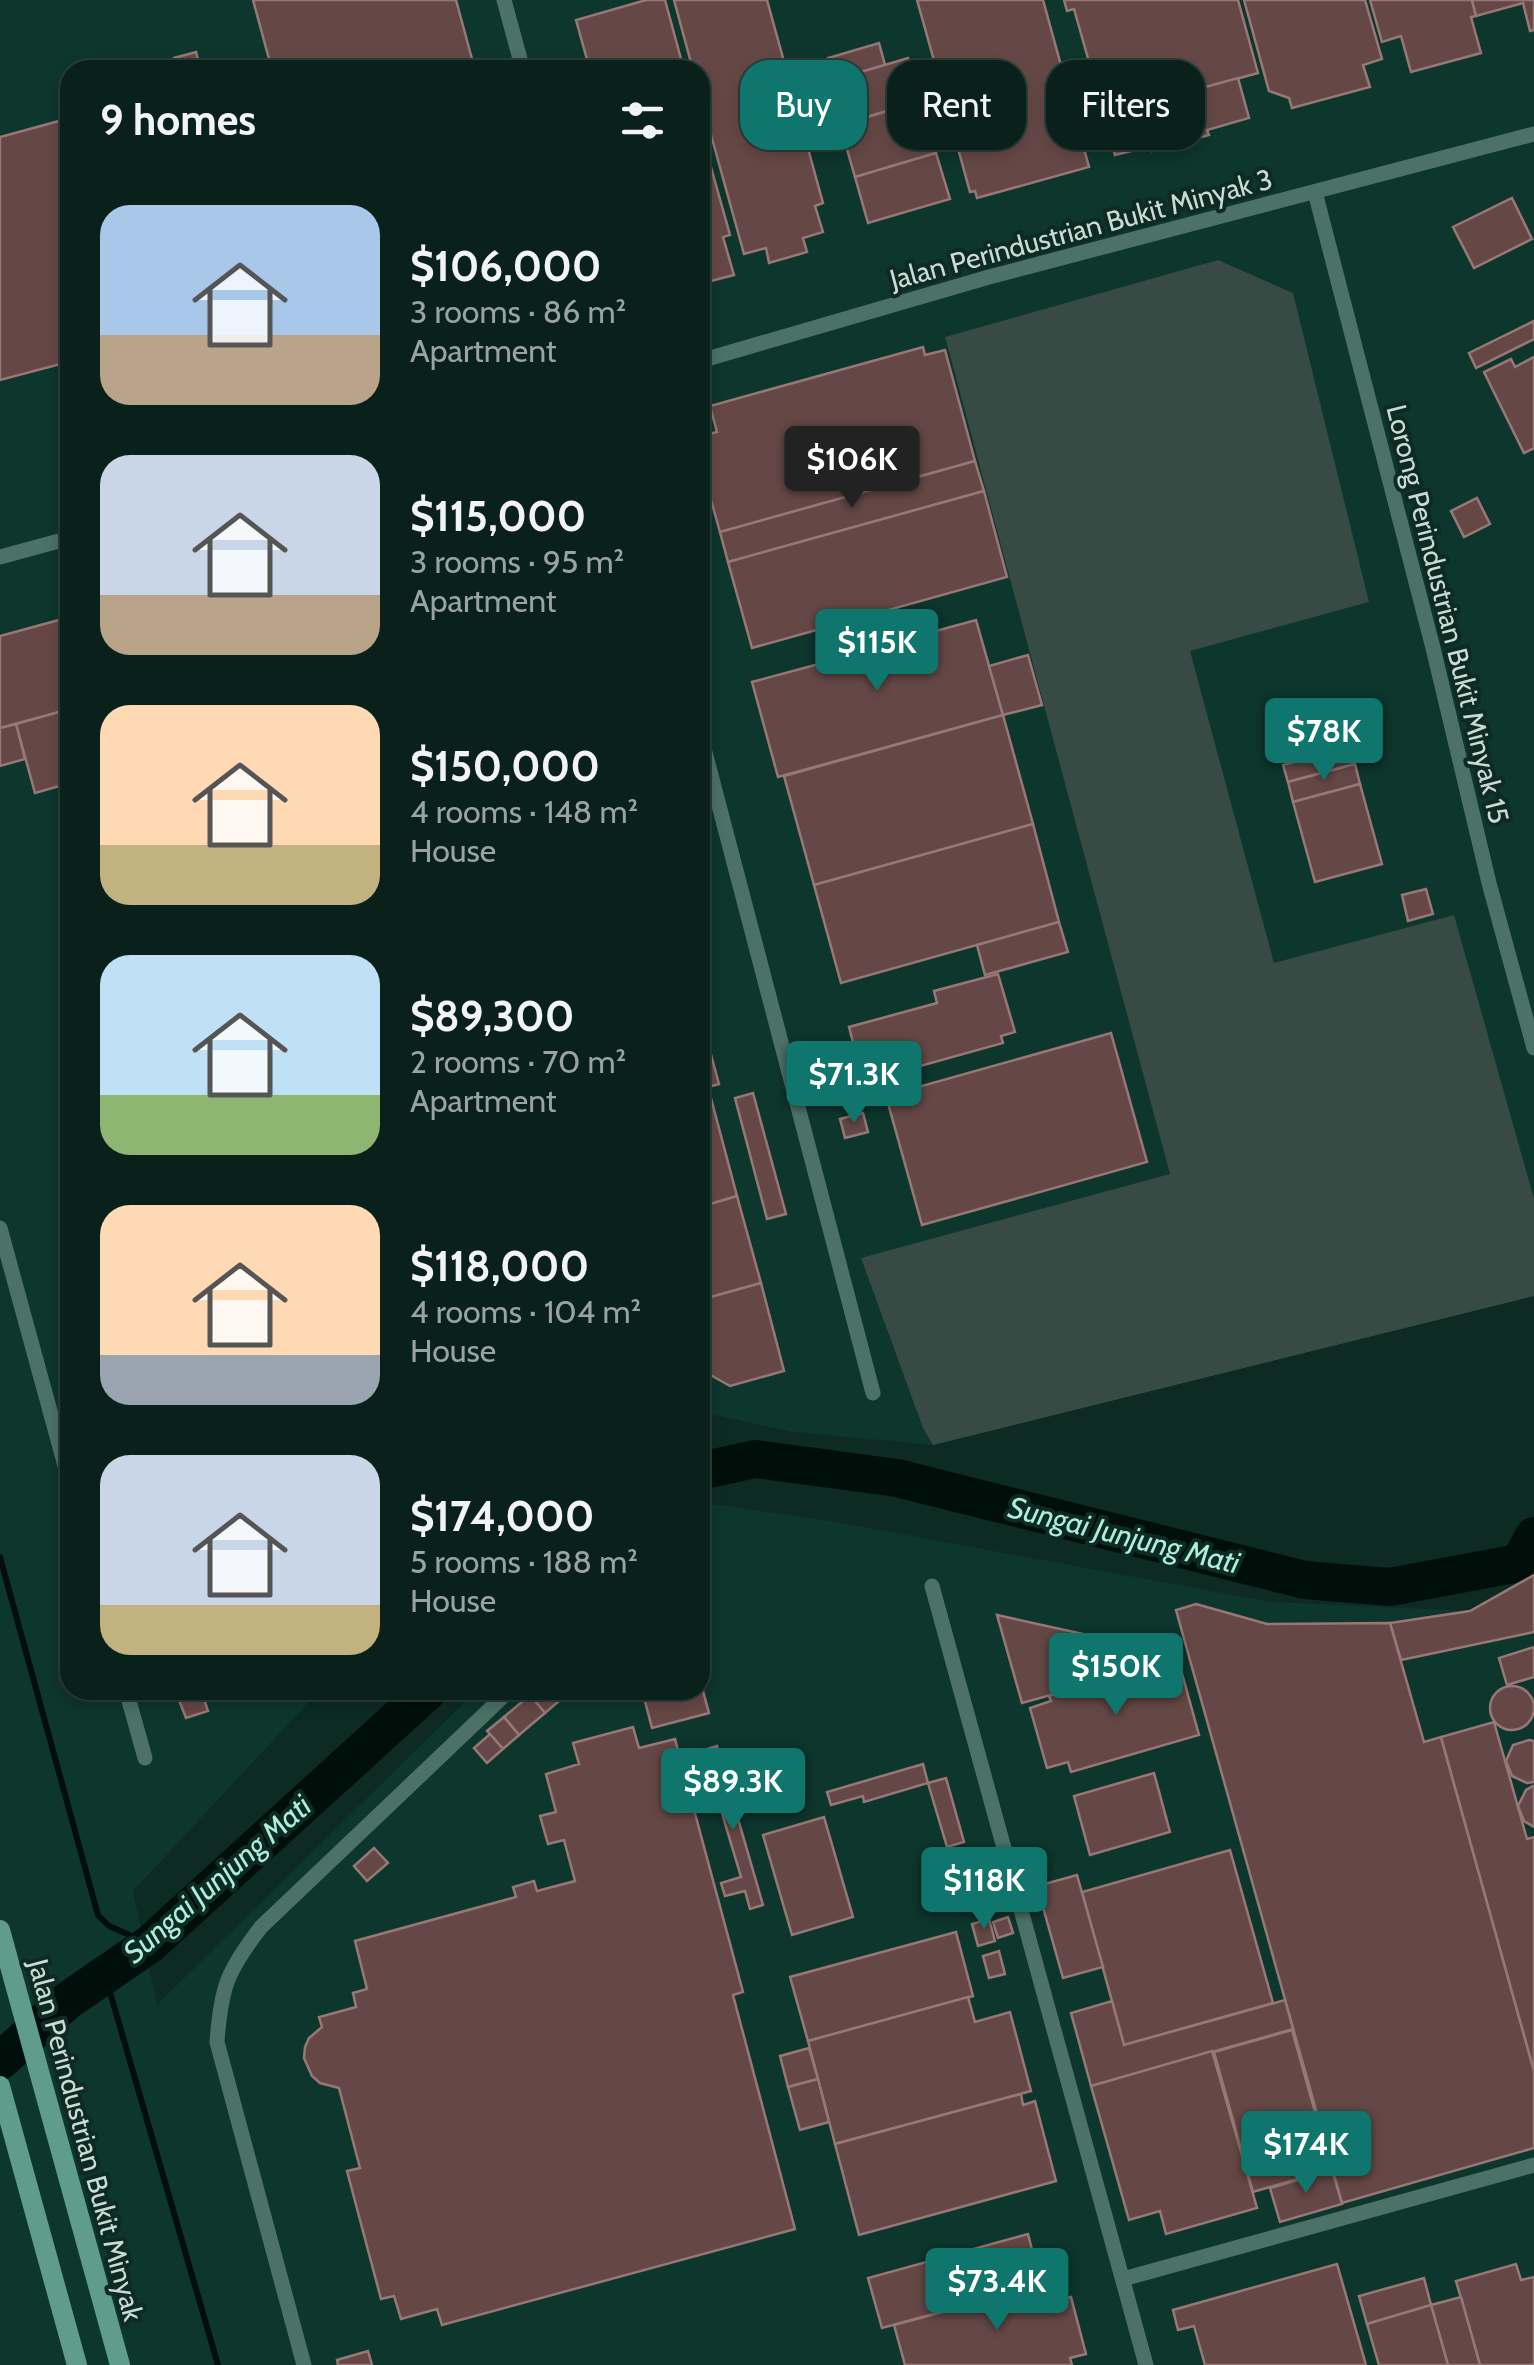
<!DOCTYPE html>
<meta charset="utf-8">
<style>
body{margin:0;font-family:Cabin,sans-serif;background:#182d27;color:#f1f3f6;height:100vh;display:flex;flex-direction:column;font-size:38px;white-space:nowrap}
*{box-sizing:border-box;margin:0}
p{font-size:32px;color:#99a3a2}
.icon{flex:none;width:55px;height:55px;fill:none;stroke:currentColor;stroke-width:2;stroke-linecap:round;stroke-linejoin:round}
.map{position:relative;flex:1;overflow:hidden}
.side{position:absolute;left:60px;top:60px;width:650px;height:1640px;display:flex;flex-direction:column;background:#0a201a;border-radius:30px;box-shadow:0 5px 15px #0003,0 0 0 2px #2a3e39}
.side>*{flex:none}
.top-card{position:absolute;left:740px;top:60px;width:642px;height:90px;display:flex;gap:20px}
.price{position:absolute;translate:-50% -85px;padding:0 22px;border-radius:10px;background:#0f766e;color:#fff;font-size:32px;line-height:65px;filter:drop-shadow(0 2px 5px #0008)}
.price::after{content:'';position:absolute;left:50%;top:60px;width:30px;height:22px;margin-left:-15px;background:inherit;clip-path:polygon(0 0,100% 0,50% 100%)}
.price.active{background:#222;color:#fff}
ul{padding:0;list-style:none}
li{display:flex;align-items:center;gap:30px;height:250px;padding:0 40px}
li span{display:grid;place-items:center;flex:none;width:280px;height:200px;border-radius:30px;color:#555}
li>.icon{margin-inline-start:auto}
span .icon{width:120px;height:120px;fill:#fffc;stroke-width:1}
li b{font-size:42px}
h2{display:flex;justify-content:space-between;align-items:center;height:120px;padding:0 40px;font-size:42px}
.chip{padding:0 35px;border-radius:30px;background:#0a201a;box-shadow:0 5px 15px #0003,0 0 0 2px #2a3e39;font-size:35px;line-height:90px}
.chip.active{background:#0f766e;color:#fff}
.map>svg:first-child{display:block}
.built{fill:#0d362d}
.green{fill:#374a44}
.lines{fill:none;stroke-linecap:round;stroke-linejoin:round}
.stream{stroke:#000f09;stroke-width:6}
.river{stroke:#000f09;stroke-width:38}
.building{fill:#654846;stroke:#977876;stroke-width:2.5}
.street{stroke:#4c7166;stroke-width:15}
.secondary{stroke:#609c8b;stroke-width:20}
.labels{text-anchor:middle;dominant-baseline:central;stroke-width:8;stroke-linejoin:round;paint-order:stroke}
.street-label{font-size:28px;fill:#cadad5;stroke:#0d2b23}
.water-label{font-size:30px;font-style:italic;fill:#adefdb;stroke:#0d2b23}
</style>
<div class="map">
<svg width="1534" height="2365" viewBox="0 0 1534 2365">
<rect width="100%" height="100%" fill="#0d2b23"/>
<!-- built -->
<path class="built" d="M0,0H1534V1296L933,1445L793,1432L700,1412V70H70V1690H320L133,1891L157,2005L477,1690H700V1508L711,1504L830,1521L1272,1602L1470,1611L1534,1573V2365H0Z"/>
<!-- green -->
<path class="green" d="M1218,260L1293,293L1369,602L1190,651L1274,963L1454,915L1534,1199V1296L933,1445L923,1428L861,1258L1170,1174L945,337Z"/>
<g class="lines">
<!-- stream -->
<g class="stream">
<path d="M0,1557L98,1915L109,1926L150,1944"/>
<path d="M105,1975L218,2365"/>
</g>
<!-- river -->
<g class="river">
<path d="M700,1471L755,1459L897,1478L1305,1580L1390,1587L1519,1563L1534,1536"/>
<path d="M0,2061L67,2001L150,1944L429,1690"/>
</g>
</g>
<!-- building -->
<g class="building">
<path d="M253,0H456L475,70H272Z"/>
<path d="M646,0H665L684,70H590L576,20Z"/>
<path d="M674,0H767L823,203L815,206L823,232L803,238L807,252L769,263L766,248L744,254L700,95V70H693Z"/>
<path d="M917,0H1043L1089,167L977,198L975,191L970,192L948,112L933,116L925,86L940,82Z"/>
<path d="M1064,0H1238L1258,73L1104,115L1074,9L1067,11Z"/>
<path d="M1244,0H1365L1382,59L1363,65L1370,87L1292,108L1289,98L1269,91Z"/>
<path d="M1370,0H1472L1476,16L1471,17L1481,53L1411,72L1401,36L1382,42Z"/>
<path d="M1472,0H1534V30L1530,31L1523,3L1476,16Z"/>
<path d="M879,43L885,65L835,80L828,58Z"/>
<path d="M196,52L201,70H177L174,58Z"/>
<path d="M908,58L921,101L840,125L827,82Z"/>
<path d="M1238,78L1249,118L1207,130L1209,135L1152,151L1151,146L1115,155L1104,115Z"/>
<path d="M921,101L936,153L855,177L840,125Z"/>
<path d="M70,118V369L68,362L0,380V137Z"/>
<path d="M700,128L730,235L723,237L734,275L711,281L708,271L700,273Z"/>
<path d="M936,153L950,199L868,223L855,177Z"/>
<path d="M1512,198L1532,239L1474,268L1453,227Z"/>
<path d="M1534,321V339L1476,368L1469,353Z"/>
<path d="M923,347L925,355L945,350L975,461L720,532L700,461V436L717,432L710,406Z"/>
<path d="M1534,357V448L1524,453L1484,372L1511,359L1515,367Z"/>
<path d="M975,461L984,491L728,562L720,532Z"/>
<path d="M984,491L1007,577L752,648L728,562Z"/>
<path d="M1477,498L1490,524L1464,537L1451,511Z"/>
<path d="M920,615L925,634L976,620L1003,715L778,777L752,682L834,660L828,640Z"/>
<path d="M70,617V709L0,728V636Z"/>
<path d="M1028,655L1042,705L1003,715L989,666Z"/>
<path d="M70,709V783L35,793L16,724Z"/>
<path d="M1003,715L1033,824L814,885L784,776Z"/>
<path d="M16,724L25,759L0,766V728Z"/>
<path d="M1323,734L1328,752L1301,760L1295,742Z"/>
<path d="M1350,747L1355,764L1288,782L1283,765Z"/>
<path d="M1355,764L1360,784L1293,802L1288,782Z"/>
<path d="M1360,784L1382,864L1315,882L1293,802Z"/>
<path d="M1033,824L1059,922L841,983L814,885Z"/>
<path d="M1426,889L1433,914L1408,921L1402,895Z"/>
<path d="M1059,922L1068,952L985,975L977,945Z"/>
<path d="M998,974L1015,1032L1001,1036L1003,1043L863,1082L849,1027L937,1003L934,991Z"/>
<path d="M700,1014L719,1084L708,1087L712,1102L700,1105Z"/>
<path d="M1111,1033L1147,1162L922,1225L886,1096Z"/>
<path d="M753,1093L786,1214L767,1219L735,1098Z"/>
<path d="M712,1102L737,1196L700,1207V1105Z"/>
<path d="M863,1113L868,1132L845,1138L840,1119Z"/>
<path d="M737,1196L761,1283L700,1300V1207Z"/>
<path d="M761,1283L784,1371L730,1386L700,1369V1300Z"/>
<path d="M1534,1575V1632L1401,1660L1390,1623L1470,1611Z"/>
<path d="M1196,1604L1267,1624L1390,1623L1424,1742L1441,1737L1534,2071V2148L1342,2203L1176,1610Z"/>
<path d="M997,1615L1097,1637L1109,1679L1022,1703Z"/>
<path d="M1534,1647V1677L1507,1685L1499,1658Z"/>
<path d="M1178,1659L1199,1735L1071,1772L1068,1762L1047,1768L1030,1708L1051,1701L1049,1696Z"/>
<path d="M700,1680L709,1713L652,1728L642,1690H700Z"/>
<circle cx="1512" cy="1708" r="22"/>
<path d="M192,1690H201L208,1711L186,1718L177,1695Z"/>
<path d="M535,1690H572L545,1713L530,1695Z"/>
<path d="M530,1695L545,1713L519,1735L504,1717Z"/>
<path d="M504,1717L519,1735L503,1749L487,1731Z"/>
<path d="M1494,1722L1527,1839L1534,1837V2071L1441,1737Z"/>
<path d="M633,1727L639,1748L675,1739L743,1992L733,1995L795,2229L442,2325L437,2309L401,2319L394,2296L381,2299L347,2171L360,2168L339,2088L320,2083L312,2076L304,2058L305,2047L309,2038L322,2027L319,2017L356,2007L353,1993L367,1989L355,1941L516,1897L513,1887L534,1881L537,1891L575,1881L564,1840L548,1844L540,1816L556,1812L546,1774L579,1764L573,1743Z"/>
<path d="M490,1734L503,1749L487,1763L474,1748Z"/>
<path d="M1529,1740L1534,1741V1782L1527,1783L1512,1776L1506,1761L1513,1745Z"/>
<path d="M717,1746L763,1905L750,1909L745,1891L725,1896L721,1883L741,1877L703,1750Z"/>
<path d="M923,1764L928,1783L864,1802L863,1796L831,1805L827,1792Z"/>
<path d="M1154,1773L1170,1832L1090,1855L1074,1796Z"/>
<path d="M946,1778L964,1842L947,1847L928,1783Z"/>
<path d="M1533,1786H1534V1827L1524,1821L1518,1806L1526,1790Z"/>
<path d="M824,1817L853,1917L792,1935L763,1835Z"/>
<path d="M374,1848L388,1863L367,1881L354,1866Z"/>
<path d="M1230,1850L1273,2003L1124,2045L1082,1892Z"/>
<path d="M1077,1875L1103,1967L1063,1978L1037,1886Z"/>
<path d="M1008,1917L1013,1933L998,1938L993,1922Z"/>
<path d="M989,1919L995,1941L978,1946L972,1924Z"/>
<path d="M956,1932L973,1996L808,2041L790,1977Z"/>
<path d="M999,1951L1005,1974L989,1978L983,1956Z"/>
<path d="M968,1997L975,2022L1010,2012L1031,2091L835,2144L808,2041Z"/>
<path d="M1285,2000L1293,2029L1091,2086L1071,2013L1112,2001L1124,2045Z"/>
<path d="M1292,2030L1331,2169L1253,2192L1214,2052Z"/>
<path d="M809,2048L818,2079L788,2087L780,2056Z"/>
<path d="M1212,2051L1257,2208L1166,2234L1160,2211L1129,2220L1091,2086Z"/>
<path d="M818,2079L829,2122L800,2130L788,2087Z"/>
<path d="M1021,2094L1023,2105L1035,2101L1056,2181L859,2235L835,2144Z"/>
<path d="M1332,2170L1342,2204L1280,2222L1270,2188Z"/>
<path d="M1028,2234L1041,2285L882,2328L868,2278Z"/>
<path d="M1337,2264L1366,2365H1205L1194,2326L1178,2330L1173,2310Z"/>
<path d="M1516,2264L1521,2280L1534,2277V2365H1480L1456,2281Z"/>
<path d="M1424,2278L1431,2305L1367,2324L1359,2296Z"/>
<path d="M1050,2283L1055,2301L1071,2297L1086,2354L1070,2358L1072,2365H905L894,2325Z"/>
<path d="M1461,2297L1480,2365H1448L1431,2305Z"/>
<path d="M1431,2305L1448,2365H1379L1367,2324Z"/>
<path d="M368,2351L372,2365H338L337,2360Z"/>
</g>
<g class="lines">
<!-- street -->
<g class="street">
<path d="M504,0L523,70"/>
<path d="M1315,192L1433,648L1489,883L1534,1048"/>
<path d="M700,361L989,277L1534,134"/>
<path d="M0,557L70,538"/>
<path d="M700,733L873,1393"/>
<path d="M0,1228L70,1484"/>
<path d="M932,1586L1146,2365"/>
<path d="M126,1690L145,1758"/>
<path d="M1123,2279L1534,2165"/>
<path d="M304,2365L217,2042C221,1987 227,1971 261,1927L510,1690"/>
</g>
<!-- secondary -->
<g class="secondary">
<path d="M0,1930L120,2365"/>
<path d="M0,2086L77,2365"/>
</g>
</g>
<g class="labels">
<!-- street labels -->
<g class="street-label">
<text transform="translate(1081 229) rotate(-15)">Jalan Perindustrian Bukit Minyak 3</text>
<text transform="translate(1448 614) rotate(76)">Lorong Perindustrian Bukit Minyak 15</text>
<text transform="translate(86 2140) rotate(75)">Jalan Perindustrian Bukit Minyak</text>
</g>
<!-- water labels -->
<g class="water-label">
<text transform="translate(1124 1535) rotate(14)">Sungai Junjung Mati</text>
<text transform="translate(217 1879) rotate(-41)">Sungai Junjung Mati</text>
</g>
</g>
</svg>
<b class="price active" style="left:852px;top:511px">$106K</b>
<b class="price" style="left:877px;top:694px">$115K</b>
<b class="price" style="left:1324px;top:783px">$78K</b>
<b class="price" style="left:854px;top:1126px">$71.3K</b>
<b class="price" style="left:1116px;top:1718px">$150K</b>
<b class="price" style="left:733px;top:1833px">$89.3K</b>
<b class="price" style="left:984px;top:1932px">$118K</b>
<b class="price" style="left:1306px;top:2196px">$174K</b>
<b class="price" style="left:997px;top:2333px">$73.4K</b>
<div class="top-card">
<a class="chip active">Buy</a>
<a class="chip">Rent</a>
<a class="chip">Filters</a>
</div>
<section class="side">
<h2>9 homes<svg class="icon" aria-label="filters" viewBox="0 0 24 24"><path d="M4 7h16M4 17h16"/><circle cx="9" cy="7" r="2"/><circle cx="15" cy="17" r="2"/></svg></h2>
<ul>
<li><span style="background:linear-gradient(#a9c7e8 65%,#b9a48a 0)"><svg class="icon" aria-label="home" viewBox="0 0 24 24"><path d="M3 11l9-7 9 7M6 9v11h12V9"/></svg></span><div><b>$106,000</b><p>3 rooms · 86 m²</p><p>Apartment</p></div></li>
<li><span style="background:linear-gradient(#c9d6e8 70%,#b9a48a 0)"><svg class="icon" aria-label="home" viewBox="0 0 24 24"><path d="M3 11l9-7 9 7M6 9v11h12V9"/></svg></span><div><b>$115,000</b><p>3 rooms · 95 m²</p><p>Apartment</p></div></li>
<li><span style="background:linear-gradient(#ffd9b3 70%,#c2b280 0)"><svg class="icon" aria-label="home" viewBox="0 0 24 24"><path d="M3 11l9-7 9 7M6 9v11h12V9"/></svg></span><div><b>$150,000</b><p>4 rooms · 148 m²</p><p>House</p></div></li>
<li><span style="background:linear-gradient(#bfe0f5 70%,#8fb573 0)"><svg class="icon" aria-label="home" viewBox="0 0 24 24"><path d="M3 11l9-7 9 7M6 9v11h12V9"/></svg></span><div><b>$89,300</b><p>2 rooms · 70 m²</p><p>Apartment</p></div></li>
<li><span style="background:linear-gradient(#ffd9b3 75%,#9aa5b1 0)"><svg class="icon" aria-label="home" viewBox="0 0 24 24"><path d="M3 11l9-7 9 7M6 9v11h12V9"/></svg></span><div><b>$118,000</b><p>4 rooms · 104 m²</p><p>House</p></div></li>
<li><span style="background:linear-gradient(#c9d6e8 75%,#c2b280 0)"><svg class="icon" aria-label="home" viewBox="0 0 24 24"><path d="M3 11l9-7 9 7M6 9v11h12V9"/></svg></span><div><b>$174,000</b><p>5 rooms · 188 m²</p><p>House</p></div></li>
</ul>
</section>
</div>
